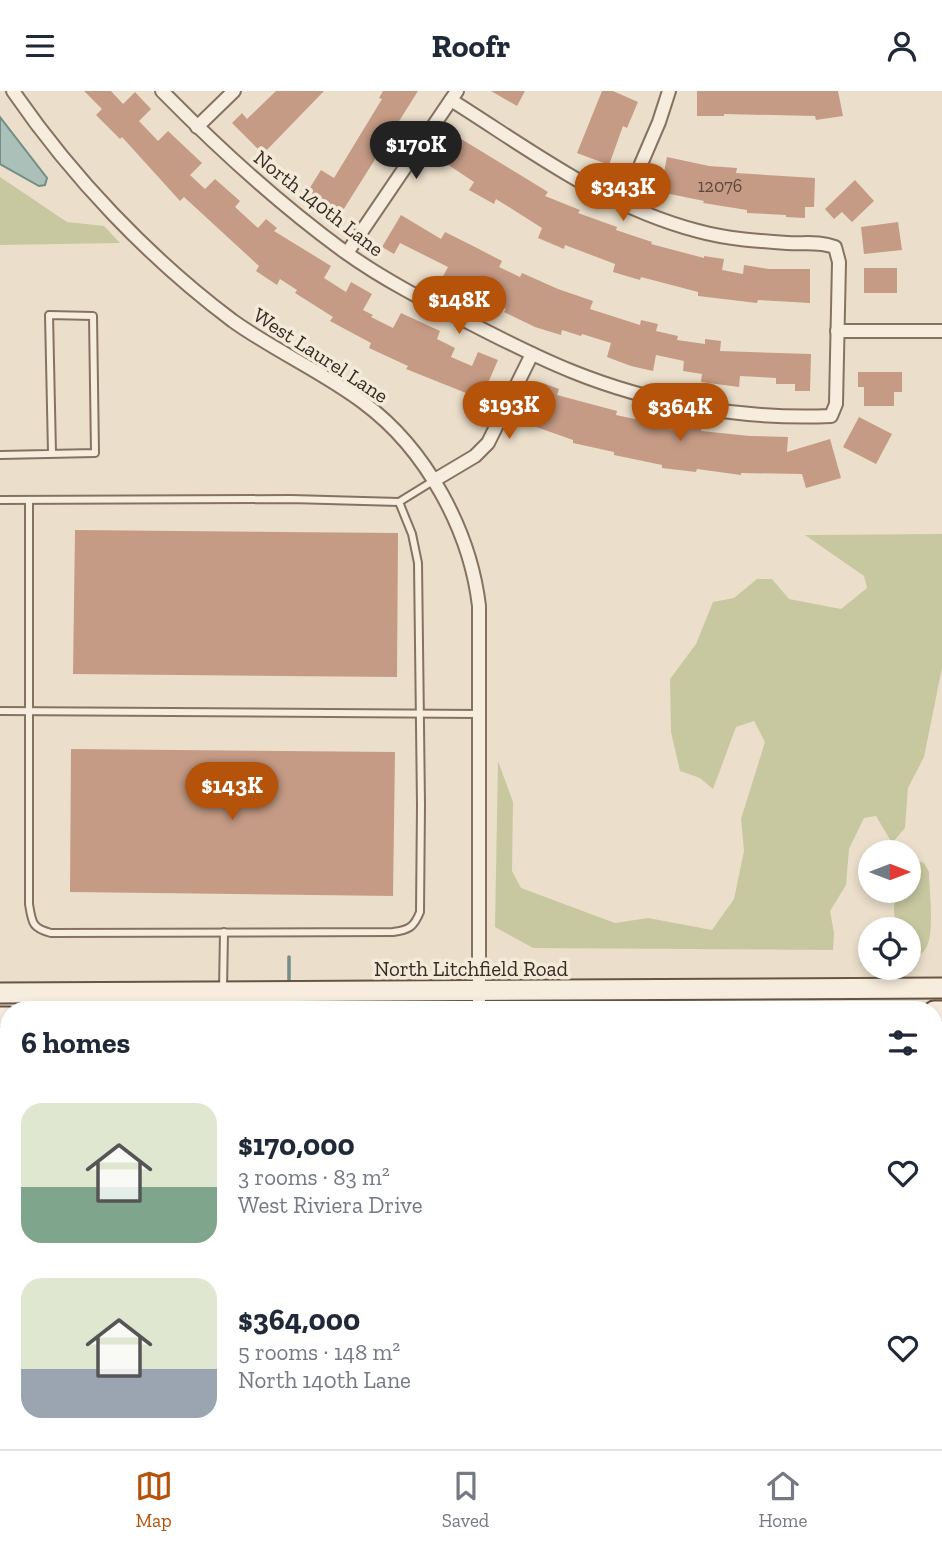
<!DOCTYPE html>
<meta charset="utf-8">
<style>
body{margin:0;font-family:"Zilla Slab",serif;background:#f6f6f7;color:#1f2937;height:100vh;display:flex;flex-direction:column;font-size:26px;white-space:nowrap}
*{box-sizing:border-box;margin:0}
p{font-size:23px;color:#747a83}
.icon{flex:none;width:38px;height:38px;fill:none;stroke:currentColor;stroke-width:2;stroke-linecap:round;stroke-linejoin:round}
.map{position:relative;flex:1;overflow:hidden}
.drawer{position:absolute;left:0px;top:910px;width:943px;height:448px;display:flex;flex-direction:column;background:#fff;border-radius:28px 28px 0 0;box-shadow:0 4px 10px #0003}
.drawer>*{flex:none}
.needle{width:46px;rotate:90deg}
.buttons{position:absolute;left:858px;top:749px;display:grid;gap:14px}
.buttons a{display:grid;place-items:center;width:63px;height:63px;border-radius:50%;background:#fff;box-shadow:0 4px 10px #0003;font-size:35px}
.price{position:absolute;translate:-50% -60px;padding:0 16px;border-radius:24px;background:#b45309;color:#fff;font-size:23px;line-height:46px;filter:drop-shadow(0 2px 4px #0008)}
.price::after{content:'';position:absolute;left:50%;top:42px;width:21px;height:16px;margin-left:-10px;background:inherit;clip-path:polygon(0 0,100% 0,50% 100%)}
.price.current{background:#222;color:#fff}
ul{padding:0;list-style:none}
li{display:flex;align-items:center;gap:21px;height:175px;padding:0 21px}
li span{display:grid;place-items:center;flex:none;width:196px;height:140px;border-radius:21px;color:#555}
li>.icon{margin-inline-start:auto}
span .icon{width:84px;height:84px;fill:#fffc;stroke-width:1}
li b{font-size:30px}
h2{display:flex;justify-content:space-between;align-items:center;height:84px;padding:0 21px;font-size:30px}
header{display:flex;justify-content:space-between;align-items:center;height:91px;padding:0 21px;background:#fff;font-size:32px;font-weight:700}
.menu{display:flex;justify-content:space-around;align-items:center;height:98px;border-top:2px solid #e0e1e3;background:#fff;font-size:19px;color:#747a83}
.menu a{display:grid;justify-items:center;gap:4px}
.menu .current{color:#b45309}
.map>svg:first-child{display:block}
.green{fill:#c7c8a0}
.water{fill:#abc0b8;stroke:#728e85;stroke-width:2}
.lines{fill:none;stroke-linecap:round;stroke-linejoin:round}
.stream{stroke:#728e85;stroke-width:3.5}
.building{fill:#c59b85}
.service-casing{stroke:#867261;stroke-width:10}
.minor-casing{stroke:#867261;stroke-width:16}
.secondary-casing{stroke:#685344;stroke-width:23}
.service{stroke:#f6edde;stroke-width:6}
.minor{stroke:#f6edde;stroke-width:12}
.secondary{stroke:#f6edde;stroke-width:19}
.labels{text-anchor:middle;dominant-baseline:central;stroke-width:7;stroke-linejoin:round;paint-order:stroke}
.number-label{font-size:18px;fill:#5c483c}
.street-label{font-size:21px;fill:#392c23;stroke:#f3eada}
</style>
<header><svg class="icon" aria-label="menu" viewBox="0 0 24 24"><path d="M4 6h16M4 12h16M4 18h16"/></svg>Roofr<svg class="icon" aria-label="person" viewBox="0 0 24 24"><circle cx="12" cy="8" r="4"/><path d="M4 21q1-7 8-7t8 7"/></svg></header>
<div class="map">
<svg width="942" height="1358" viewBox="0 0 942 1358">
<rect width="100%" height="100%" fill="#ebdfcb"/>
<!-- green -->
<g class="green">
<path d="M0,86L67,131L104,135L120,152L0,154Z"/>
<path d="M942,443V577L924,666L908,697L905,737L892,752L876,725L864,727L849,758L846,794L830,820L834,842L833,859L533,857L495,836L498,670L513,711L512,780L521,797L615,832L648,827L712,839L734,808L744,760L741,728L765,651L754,630L736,636L713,698L700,687L680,680L671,641L670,588L696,553L713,511L734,507L757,488H772L789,508L841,518L867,497L864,485L805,444Z"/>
<path d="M913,768L924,772L929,781C929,799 936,848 924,860C920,865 914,865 908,864V838H895L894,817L896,800H908V769Z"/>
</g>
<!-- water -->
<g class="water">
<path d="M0,26L47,87L45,94L39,95L0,73Z"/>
<path d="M0,1021H9V1349H140V1358H0Z"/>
</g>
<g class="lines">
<!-- stream -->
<g class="stream">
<path d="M289,866V891"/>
<path d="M934,1204H935"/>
</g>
</g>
<!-- building -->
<g class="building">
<path d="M84,0H111L123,13L135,1L151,18L139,30L158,50L168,40L202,72L190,84L205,98L215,88L240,110L235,116L258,137L266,128L277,137L274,140L331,175L324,187L346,201L351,191L372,203L363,219L373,224L371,226L393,237L401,222L440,240L437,248L455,257L451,266L472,275L478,261L498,269L481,308L406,278L408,275L369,257L371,252L330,230L333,226L295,202L297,199L280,188L277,194L256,180L259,175L184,106L180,110L122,46L120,48L96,24L102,18Z"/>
<path d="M276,0H324L263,63L232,32L242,22L247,28Z"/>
<path d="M383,0H418L340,124L306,103L321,79L334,87L382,8L379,7Z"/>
<path d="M491,0H525L517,15Z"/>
<path d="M602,0H613L638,11L627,37L623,35L609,74L577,62Z"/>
<path d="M697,0H838L843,25L816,29L815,25L724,23V25H697Z"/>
<path d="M453,43L548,101L545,105L580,119L578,122L617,136L616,139L652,151L651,153L704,167V165L724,168L722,179L743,183L744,174L769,178H810V212L758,209L757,212L698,205V201L641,186L640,189L613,181L615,173L565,154L564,158L538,147L542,137L496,108L494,113L469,99L474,91L438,67Z"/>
<path d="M667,66L709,75L737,77L736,82L815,87L814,116H805V127L786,126V124L747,122V119L703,112L704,110L660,101Z"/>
<path d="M855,89L874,110L852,131L842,121L834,128L825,118Z"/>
<path d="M401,124L441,148L445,141L475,156L502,170L499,176L520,186L522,182L558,198L593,210L590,218L640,234L641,229L658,233L656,240L678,245L677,249L705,253V248L721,250L720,260L811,263L810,300H795V293H776V287L740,285L739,296L701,291L702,283L683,280L684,270L656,264L653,280L631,275L607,266L611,252L582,243L581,245L562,239L561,244L535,236L504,221L506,218L442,187L448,176L400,152L394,163L382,156Z"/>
<path d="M898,131L902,159L864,163L861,136Z"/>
<rect x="864" y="177" width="33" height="25"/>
<path d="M858,281H902V301H894V315H864V296H858Z"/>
<path d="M543,292L559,298L557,304L617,320L616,324L658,333L657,337L685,340V335L702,337L701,340L750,345L788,346L787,361L830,348L841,387L806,397L802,383L741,382V384L697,378L696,381L662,377V374L614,364V361L573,352V349L528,333Z"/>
<path d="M859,326L892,343L876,373L843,356Z"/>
<path d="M75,439L398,442L397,586L73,583Z"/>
<path d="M71,658L395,661L393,805L70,801Z"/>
</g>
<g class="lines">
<defs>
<g id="service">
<path d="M0,364L95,362L93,225L49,224L52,362"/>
<path d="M0,409L291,408L399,411L433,390"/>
<path d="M29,409V813C32,832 32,837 51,842L393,841C409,839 414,836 420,821L421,714L418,472L412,443L399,411"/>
<path d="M0,620L480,623"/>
<path d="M223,899L224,841"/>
<path d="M272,1349V1358"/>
<path d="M510,1358V1349"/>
</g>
<g id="minor">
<path d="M13,0C72,86 149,167 233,230C275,260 323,281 364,312C426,358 470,439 479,515V919"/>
<path d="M162,0C219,58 279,113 345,161C384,189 427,211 470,232C503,249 536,266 571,280C652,313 744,329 831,325L836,313L839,171L835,156C819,150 804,153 788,152C758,150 727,148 698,140C603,115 532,60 451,9"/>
<path d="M197,36L234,0"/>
<path d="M623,115L659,31L669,0"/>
<path d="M347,162L457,0"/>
<path d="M837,240H942"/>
<path d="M433,390L475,365L488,352L532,263"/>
</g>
<g id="secondary">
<path d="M0,902L942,897"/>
<path d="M934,920H942"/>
<path d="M0,926H9"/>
</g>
</defs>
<!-- service casing -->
<use href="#service" class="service-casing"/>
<!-- minor casing -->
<use href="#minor" class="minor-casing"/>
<!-- secondary casing -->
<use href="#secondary" class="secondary-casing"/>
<!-- service -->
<use href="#service" class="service"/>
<!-- minor -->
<use href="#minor" class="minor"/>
<!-- secondary -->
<use href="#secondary" class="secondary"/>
</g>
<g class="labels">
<!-- number labels -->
<g class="number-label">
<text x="720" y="95">12076</text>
</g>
<!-- street labels -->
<g class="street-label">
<text transform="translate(319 112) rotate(38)">North 140th Lane</text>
<text transform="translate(321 264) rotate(33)">West Laurel Lane</text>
<text x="471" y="877">North Litchfield Road</text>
</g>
</g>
</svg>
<div class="buttons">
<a><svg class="needle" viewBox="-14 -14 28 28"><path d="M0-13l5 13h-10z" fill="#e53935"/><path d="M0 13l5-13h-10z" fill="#747a83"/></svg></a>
<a><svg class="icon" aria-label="locate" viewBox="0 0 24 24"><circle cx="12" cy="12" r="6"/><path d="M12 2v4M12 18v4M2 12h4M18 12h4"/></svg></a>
</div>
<b class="price current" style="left:416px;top:90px">$170K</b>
<b class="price" style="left:623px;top:132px">$343K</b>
<b class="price" style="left:459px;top:245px">$148K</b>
<b class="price" style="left:509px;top:350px">$193K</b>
<b class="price" style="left:680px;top:352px">$364K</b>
<b class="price" style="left:232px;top:731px">$143K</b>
<section class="drawer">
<h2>6 homes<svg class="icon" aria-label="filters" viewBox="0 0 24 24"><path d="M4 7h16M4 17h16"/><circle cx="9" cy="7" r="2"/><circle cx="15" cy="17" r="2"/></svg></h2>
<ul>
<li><span style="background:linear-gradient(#dfe7d0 60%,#7fa58c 0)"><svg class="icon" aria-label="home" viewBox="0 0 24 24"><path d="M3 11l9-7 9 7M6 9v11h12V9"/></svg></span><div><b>$170,000</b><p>3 rooms · 83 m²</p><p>West Riviera Drive</p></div><svg class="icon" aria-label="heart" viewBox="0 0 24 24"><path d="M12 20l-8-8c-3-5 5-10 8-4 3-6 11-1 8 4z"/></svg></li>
<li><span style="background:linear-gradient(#dfe7d0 65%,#9aa5b1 0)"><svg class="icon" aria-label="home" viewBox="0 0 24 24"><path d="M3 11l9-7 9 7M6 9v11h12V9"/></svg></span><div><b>$364,000</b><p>5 rooms · 148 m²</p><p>North 140th Lane</p></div><svg class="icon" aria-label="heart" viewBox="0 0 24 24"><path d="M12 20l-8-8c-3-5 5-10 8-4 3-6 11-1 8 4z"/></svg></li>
</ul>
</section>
</div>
<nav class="menu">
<a class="current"><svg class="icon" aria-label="map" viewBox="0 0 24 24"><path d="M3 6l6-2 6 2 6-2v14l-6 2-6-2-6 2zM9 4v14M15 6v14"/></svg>Map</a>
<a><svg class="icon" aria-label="saved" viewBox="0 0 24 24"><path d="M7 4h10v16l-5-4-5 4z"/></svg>Saved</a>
<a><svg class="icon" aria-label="home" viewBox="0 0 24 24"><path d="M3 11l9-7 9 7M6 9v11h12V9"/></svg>Home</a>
</nav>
